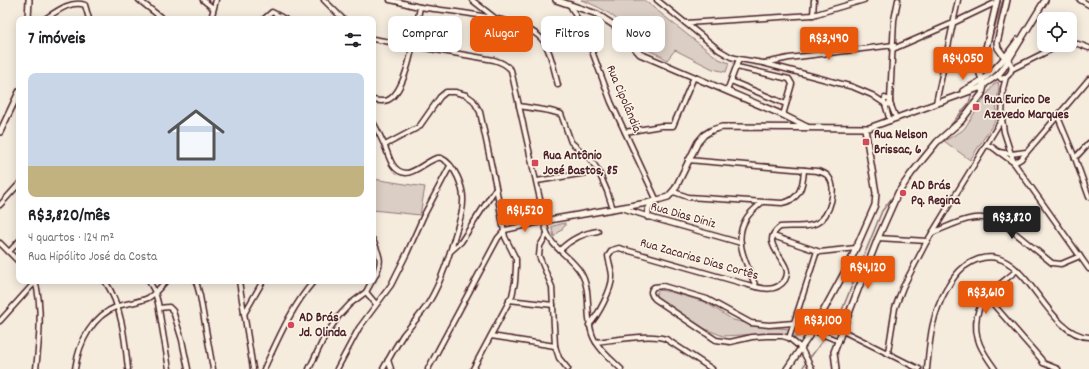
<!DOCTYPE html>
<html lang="pt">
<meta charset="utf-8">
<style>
body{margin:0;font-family:Dekko,sans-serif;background:#f6f6f6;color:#202124;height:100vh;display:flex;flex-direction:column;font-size:15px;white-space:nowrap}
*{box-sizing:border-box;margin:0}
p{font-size:13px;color:#757577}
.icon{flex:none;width:22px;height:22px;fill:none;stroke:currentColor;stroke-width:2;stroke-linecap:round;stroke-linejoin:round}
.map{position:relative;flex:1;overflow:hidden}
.details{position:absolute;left:16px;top:16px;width:360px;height:268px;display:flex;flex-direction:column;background:#fff;border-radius:8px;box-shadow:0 2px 10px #0003}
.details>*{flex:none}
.banner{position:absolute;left:388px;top:16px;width:380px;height:36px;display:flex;gap:8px}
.fabs{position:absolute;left:1037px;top:12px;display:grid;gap:8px}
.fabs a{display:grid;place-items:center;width:40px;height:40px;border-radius:8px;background:#fff;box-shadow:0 2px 10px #0003;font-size:20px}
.price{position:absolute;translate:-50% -34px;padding:0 9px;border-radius:4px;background:#ea580c;color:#fff;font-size:13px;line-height:26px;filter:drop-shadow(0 1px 2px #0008)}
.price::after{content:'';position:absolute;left:50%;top:24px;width:12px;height:9px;margin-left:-6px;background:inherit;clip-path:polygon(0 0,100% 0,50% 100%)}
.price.on{background:#222;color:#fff}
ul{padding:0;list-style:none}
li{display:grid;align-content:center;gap:8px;height:212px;padding:0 12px}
li span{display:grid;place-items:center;height:124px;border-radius:8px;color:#555}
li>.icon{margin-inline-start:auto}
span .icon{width:72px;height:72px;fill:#fffc;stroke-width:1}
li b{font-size:17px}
h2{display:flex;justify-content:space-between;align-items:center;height:48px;padding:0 12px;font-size:17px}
.chip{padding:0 14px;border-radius:8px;background:#fff;box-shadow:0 2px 10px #0003;font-size:14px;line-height:36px}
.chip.on{background:#ea580c;color:#fff}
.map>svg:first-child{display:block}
.green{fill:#dbcec4;stroke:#927678}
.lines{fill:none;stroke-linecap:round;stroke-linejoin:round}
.stream{stroke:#8c6e70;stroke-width:1.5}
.minor-casing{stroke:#4a1f2b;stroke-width:7}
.tertiary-casing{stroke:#4a1f2b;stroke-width:8}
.minor{stroke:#fcf5e5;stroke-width:4}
.tertiary{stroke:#fcf5e5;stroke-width:5}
.poi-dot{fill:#d1495b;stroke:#fcf5e5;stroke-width:1.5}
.labels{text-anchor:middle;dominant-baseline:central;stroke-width:3;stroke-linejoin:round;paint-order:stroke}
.street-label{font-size:13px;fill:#4a1f2b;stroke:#fcf5e5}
.poi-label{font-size:13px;font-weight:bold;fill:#4a1f2b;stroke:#fcf5e5;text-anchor:start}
</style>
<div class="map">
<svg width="1089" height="369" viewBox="0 0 1089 369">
<rect width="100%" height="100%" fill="#f5ecde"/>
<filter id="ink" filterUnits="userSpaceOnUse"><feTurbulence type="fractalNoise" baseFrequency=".025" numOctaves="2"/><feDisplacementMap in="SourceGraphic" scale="8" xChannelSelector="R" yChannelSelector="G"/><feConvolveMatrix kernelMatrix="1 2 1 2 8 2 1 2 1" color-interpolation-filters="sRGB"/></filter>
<g filter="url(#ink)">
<!-- green -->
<g class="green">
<path d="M581,0H644L689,36L719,59L729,63L726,72L713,69L675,50L667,60C660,54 650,52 642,47C636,42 632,33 626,27C613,15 599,6 581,0Z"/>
<path d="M998,82L999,87L995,121L970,160L944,141L960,132L964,129L994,84Z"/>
<path d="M373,179L425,187L420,215L373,210Z"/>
<path d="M565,223V226L554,237L552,229L553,226Z"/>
<path d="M660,290L671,292L705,302L733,320L764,327L806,330L798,337L761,334L723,336L703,328L656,299V293Z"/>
</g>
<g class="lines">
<!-- stream -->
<g class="stream">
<path d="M988,49L1003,0"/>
<path d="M945,132L969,103L972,93"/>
<path d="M809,359L838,320L882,211L895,194"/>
<path d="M802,369L806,362"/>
</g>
<defs>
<g id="minor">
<path d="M139,0L163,19"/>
<path d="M203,0L213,8"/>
<path d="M324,0L343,19"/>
<path d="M390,0C400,2 410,5 420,7C450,12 527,16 544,42C552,54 554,71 558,85"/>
<path d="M472,0L495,18"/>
<path d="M657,0L719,50L731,57L739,59L763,63L853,87L872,95L887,105L890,103V100L885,98L884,102"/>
<path d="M1080,0L1089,5"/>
<path d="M570,5L586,35L611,102L657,201"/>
<path d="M813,15L814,0"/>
<path d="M45,19C57,11 71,0 85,5L89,19"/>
<path d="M211,19L216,0"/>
<path d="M264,19L272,12L285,19"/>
<path d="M686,23L813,15L864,0"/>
<path d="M373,39L494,60C501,62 506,64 511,70L544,217"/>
<path d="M1070,44H1078L1089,48"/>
<path d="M893,49L953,23L997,2"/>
<path d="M765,63L789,58L894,45"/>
<path d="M737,67L789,79L792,84L783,115"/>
<path d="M1012,69L1054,48L1063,45"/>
<path d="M998,75L1001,79C1010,77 1015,68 1009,61"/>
<path d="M1006,77L1003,89L1002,119L1004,132L1014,163L1089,269"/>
<path d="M731,81L786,104"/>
<path d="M727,91L739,59"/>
<path d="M373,100C378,101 383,102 388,100C408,91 416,27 420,7"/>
<path d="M890,100L894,20L898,0"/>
<path d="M890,103L896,118"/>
<path d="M936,103L958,0"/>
<path d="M885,104L890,121"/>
<path d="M519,106L550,111L561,114L571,142L590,159L598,170L607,191L613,209"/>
<path d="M1058,117L1075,158L1089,197"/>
<path d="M373,122C377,129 380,136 384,144C389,155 391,172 406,173C417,173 433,155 441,158C455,164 464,188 463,202C463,212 459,222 456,232C449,256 442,280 429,302C422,314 412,324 403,335C396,346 389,358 383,369"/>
<path d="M625,132L661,126H673L694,77"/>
<path d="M385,145L419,127L440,97L446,92H455L466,95L473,100L480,112L496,187L505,237L516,259V267L515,282L512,296L473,369"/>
<path d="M986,145L992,147L1014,163L1021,159L1089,79"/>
<path d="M999,152L1011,154L1026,152"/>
<path d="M1075,158L1089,143"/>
<path d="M537,181L598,171"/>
<path d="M674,192L688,197L782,203C800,200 803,186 804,170"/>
<path d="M0,205L19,184"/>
<path d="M622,208L656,219L741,243"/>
<path d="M545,225C549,249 570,254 581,273C592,291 585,314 592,334C596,347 611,359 621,369"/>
<path d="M932,233C959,222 976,210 1004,224L1052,263L1061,264L1080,256"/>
<path d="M547,234L540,246L539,256L552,287L555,346L559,358L568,369"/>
<path d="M773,236L820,252L856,248"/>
<path d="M878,238L927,241"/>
<path d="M373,240C381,258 383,262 373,280"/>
<path d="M0,243L19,262"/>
<path d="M560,250C570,240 583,233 598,231"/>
<path d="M451,251L461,242L496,188"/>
<path d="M9,252L19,241"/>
<path d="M35,281C43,306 39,343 36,369"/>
<path d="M105,281C122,306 125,340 128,369"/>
<path d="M149,281L155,292L158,303L169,369"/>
<path d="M196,281L200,296L213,369"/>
<path d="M239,281L253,369"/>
<path d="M756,287C748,266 732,241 746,219C749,213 756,208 761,203"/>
<path d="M366,292L376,304"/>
<path d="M986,296L1041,359L1043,363L1058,369"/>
<path d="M509,300L553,305"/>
<path d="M159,308L169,307L173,311L182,340L188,369"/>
<path d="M244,314L263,281"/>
<path d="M0,321L36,281"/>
<path d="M589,325C598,316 612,289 612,277C612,270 609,263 608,256L612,250L619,248L745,284C759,288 775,294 785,280C787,276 788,272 786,268C781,254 761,241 780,227C792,225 806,229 817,223C830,216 838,188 828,176C825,173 821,172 817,171L688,160"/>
<path d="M843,331L919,369"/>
<path d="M491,336L555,346"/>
<path d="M789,338L817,251"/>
<path d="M596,342C614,340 651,333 666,339L712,369"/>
<path d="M888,352L895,308L903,287L926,243L1002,119"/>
<path d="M388,360L391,369"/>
<path d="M75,369C79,342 92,316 118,306C128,303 139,302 148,298C155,294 161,286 166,281"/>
<path d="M264,369C278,339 292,306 314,281"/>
<path d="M309,369L324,338L338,317L350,304L366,292L372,281"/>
<path d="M337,369L359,328L391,285L407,253L424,215L450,166"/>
<path d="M428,369L498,238L505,230L541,222"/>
<path d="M812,369L801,348L789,338L782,336H766L752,337L730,342L716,340L655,299C651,295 649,291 654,287L663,286L707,299L751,323L769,325L794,323L839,341"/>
<path d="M927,369C930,339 931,317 946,290C951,281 957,272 965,266C1024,226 1040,335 1089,337"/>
<path d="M995,369C982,351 973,338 977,316C979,308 981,302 987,296C995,287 1007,279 1017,270"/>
</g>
<g id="tertiary">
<path d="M556,0L597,14L615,26L640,54L783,115L807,127"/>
<path d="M28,19L29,0"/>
<path d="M1006,59L998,48L997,43L1007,0"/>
<path d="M963,91C969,88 976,84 982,80C997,69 1007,55 1018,40"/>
<path d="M0,132L19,92"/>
<path d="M648,217V210L652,202"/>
<path d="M549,220L647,203L668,197L675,189L698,142L704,135L712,130L722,127L869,128L979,88L998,75L1003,69L1045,0"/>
<path d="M787,369L813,330L849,264L875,205L876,193L865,129"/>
<path d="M836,369L834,352L878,238L898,193L911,174L937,142L961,121L982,94L984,86L980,74L997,0"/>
</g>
</defs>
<!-- minor casing -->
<use href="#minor" class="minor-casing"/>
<!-- tertiary casing -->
<use href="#tertiary" class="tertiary-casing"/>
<!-- minor -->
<use href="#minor" class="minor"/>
<!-- tertiary -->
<use href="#tertiary" class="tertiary"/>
</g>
</g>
<!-- markers -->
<g class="poi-dot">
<rect x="972" y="103" width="8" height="8" rx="2"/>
<rect x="862" y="138" width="8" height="8" rx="2"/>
<rect x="531" y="159" width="8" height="8" rx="2"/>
<circle cx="903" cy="193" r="4"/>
<circle cx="291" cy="325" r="4"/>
</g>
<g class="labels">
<!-- street labels -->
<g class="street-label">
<text transform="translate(623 99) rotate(67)">Rua Cipolândia</text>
<text transform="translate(683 216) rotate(16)">Rua Dias Diniz</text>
<text transform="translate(699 260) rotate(16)">Rua Zacarias Dias Cortês</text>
</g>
<!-- poi labels -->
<g class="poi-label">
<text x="984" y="100">Rua Eurico De<tspan x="984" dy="15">Azevedo Marques</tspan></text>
<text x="874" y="135">Rua Nelson<tspan x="874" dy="15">Brissac, 6</tspan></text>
<text x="543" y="156">Rua Antônio<tspan x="543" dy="15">José Bastos, 85</tspan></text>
<text x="911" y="186">AD Brás<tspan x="911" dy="15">Pq. Regina</tspan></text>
<text x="299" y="318">AD Brás<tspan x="299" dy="15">Jd. Olinda</tspan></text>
</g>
</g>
</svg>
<div class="fabs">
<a><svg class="icon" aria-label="locate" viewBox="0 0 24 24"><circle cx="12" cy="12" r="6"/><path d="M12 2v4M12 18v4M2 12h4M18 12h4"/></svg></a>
</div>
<b class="price" style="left:829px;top:61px">R$3,490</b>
<b class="price" style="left:963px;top:81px">R$4,050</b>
<b class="price" style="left:525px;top:233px">R$1,520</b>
<b class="price on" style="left:1012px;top:240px">R$3,820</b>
<b class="price" style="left:868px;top:290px">R$4,120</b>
<b class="price" style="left:986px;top:315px">R$3,610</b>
<b class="price" style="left:823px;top:343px">R$3,100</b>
<div class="banner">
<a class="chip">Comprar</a>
<a class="chip on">Alugar</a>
<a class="chip">Filtros</a>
<a class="chip">Novo</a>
</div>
<section class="details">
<h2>7 imóveis<svg class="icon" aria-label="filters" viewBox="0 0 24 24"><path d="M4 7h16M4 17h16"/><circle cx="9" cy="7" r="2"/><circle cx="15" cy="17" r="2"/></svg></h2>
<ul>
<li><span style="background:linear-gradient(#c9d6e8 75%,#c2b280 0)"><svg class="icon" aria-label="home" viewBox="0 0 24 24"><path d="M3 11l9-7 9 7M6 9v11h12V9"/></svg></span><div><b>R$3,820/mês</b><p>4 quartos · 124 m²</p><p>Rua Hipólito José da Costa</p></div></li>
</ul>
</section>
</div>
